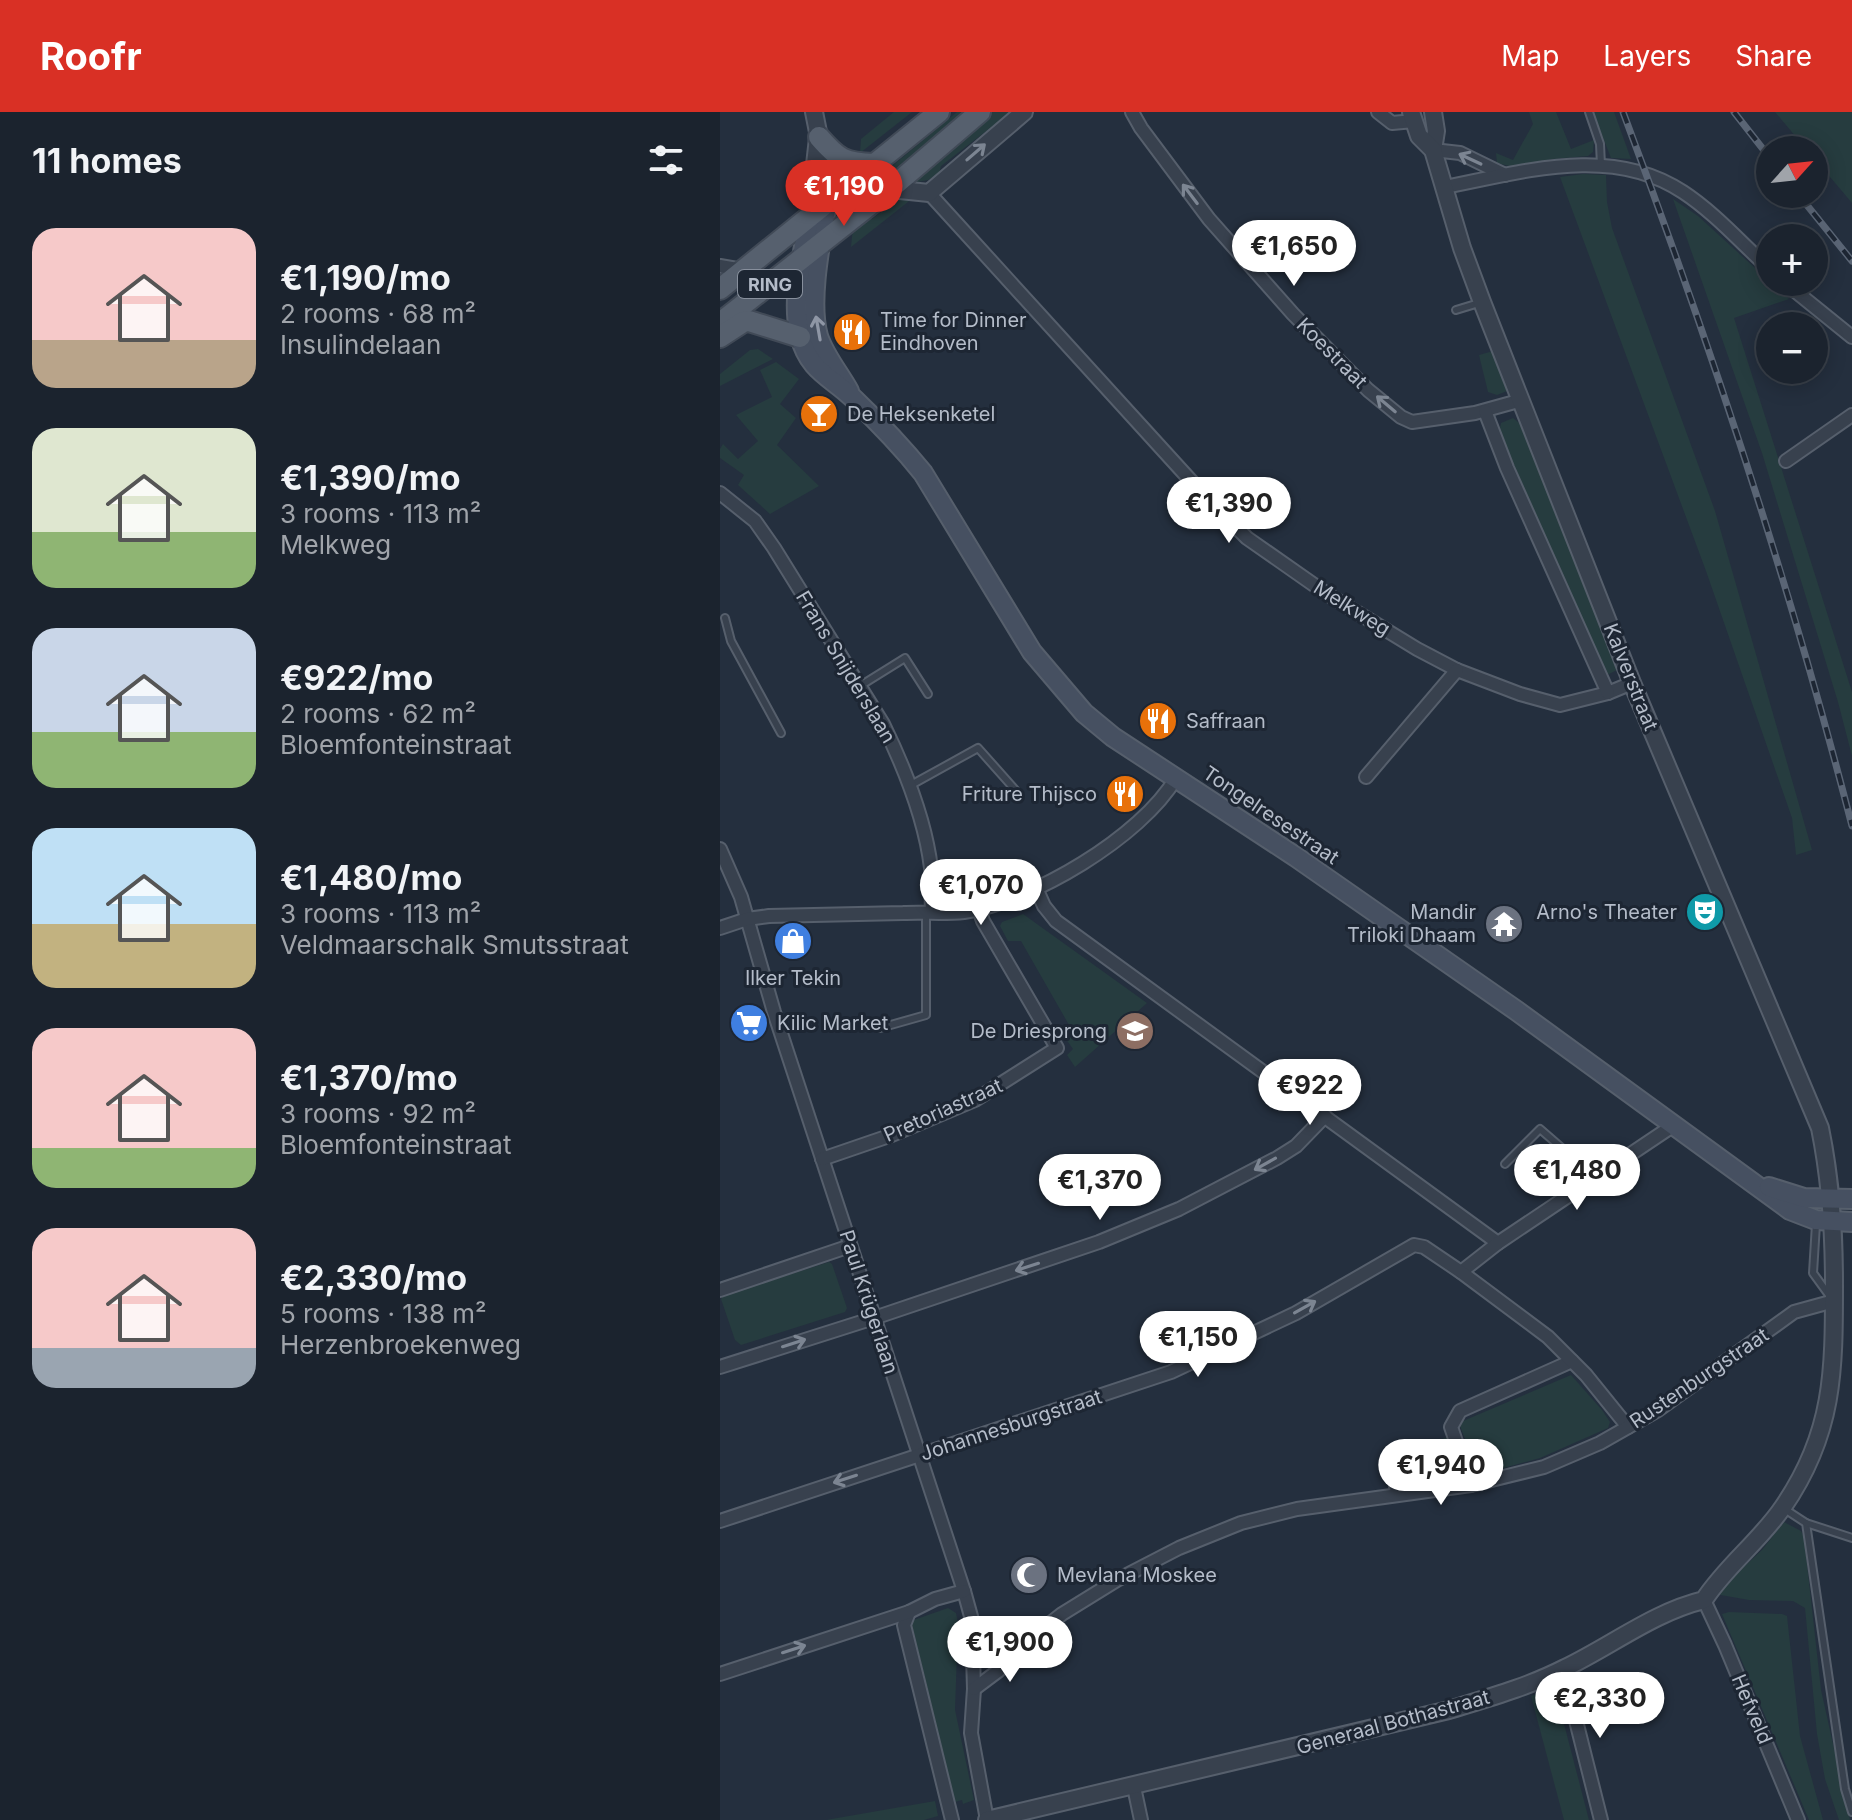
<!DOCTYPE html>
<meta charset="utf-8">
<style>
body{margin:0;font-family:Inter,sans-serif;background:#242b36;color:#f1f3f6;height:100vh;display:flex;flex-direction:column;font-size:30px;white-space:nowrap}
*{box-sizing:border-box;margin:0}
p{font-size:26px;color:#a0a4aa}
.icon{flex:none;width:44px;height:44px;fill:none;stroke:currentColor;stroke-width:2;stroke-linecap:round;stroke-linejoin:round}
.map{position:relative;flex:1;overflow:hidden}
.details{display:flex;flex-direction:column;background:#1b232e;width:720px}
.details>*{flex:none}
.needle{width:52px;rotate:63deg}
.controls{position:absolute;left:1036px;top:24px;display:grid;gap:16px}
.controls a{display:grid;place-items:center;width:72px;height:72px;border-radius:50%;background:#1b232e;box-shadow:0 4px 20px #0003,0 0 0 2px #39404a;font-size:40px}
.price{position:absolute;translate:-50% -68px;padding:0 18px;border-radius:28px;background:#fff;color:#222;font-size:26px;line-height:52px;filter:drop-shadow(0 2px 4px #0008)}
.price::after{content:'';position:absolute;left:50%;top:48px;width:24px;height:18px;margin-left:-12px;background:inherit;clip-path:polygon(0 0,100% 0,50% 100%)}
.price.selected{background:#d93025;color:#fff}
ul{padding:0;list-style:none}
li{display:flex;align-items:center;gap:24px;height:200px;padding:0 32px}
li span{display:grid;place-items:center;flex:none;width:224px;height:160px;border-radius:24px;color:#555}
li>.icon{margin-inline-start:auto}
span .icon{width:96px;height:96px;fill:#fffc;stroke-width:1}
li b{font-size:34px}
h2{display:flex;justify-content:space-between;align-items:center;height:96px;padding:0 32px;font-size:34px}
header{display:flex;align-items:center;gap:48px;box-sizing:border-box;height:112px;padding:0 40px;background:#d93025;color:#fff}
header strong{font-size:38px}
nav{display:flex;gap:44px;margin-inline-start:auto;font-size:28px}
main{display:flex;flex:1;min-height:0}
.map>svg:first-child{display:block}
.green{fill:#263c3f}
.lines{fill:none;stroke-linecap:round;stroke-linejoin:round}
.service-casing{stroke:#565f6c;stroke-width:10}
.minor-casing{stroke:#565f6c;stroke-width:16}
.tertiary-casing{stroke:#565f6c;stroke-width:20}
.secondary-casing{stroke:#565f6c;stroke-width:22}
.primary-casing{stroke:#414a57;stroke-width:24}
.service{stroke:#38414e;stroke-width:6}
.minor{stroke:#38414e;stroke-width:12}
.tertiary{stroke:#38414e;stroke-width:16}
.secondary{stroke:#465061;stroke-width:18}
.primary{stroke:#56606e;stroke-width:20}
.rail-casing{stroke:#5a6575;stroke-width:7}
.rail{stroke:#1d2633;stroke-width:4;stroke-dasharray:12;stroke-linecap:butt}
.oneway{stroke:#7c8592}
.oneway2{stroke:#8e96a5}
.labels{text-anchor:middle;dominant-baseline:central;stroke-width:6;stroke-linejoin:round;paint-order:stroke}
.shield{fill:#1d2633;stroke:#878f9c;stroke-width:2}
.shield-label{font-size:18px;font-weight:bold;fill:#b4bcc9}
.poi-label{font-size:20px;fill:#b4bcc9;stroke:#1d2633;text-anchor:start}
.street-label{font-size:20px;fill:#b4bcc9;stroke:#1d2633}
</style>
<header>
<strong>Roofr</strong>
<nav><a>Map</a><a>Layers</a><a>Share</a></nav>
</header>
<main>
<section class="details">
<h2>11 homes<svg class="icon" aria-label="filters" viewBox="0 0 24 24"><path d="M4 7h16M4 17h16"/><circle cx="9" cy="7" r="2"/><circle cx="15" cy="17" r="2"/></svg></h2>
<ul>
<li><span style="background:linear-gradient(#f6c9c9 70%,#b9a48a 0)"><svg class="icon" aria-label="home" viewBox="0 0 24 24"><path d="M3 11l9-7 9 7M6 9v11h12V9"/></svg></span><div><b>€1,190/mo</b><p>2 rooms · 68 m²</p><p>Insulindelaan</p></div></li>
<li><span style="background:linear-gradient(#dfe7d0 65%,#8fb573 0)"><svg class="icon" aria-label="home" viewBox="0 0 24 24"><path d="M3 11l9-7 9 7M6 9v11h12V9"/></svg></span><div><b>€1,390/mo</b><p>3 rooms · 113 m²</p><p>Melkweg</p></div></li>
<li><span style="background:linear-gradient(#c9d6e8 65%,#8fb573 0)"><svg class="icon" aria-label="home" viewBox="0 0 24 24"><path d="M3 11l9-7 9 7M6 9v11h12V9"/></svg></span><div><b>€922/mo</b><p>2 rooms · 62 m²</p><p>Bloemfonteinstraat</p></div></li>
<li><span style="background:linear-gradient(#bfe0f5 60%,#c2b280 0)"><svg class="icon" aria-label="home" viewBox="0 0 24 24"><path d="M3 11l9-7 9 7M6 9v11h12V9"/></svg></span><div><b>€1,480/mo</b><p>3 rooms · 113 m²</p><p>Veldmaarschalk Smutsstraat</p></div></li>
<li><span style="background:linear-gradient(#f6c9c9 75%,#8fb573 0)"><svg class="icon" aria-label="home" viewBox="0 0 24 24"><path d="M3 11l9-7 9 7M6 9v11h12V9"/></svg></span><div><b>€1,370/mo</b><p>3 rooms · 92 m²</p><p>Bloemfonteinstraat</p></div></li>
<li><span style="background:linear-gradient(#f6c9c9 75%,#9aa5b1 0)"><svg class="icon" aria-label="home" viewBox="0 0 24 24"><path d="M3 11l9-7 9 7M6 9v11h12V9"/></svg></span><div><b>€2,330/mo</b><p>5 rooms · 138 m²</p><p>Herzenbroekenweg</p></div></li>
</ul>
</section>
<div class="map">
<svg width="1132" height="1708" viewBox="0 0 1132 1708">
<rect width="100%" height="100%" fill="#242f3e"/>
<!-- green -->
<g class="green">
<path d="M174,0H192L140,41L141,27Z"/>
<path d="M237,0H247L135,91L136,84Z"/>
<path d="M271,0H291L221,54L219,62L208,68L192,71L191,67Z"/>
<path d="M809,0H836L851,37L874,28L873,40L868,44L833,47L793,55L777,51L776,41L793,48L813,12Z"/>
<path d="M873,0H894L911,47L891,46Z"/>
<path d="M1055,0H1132V91L1094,46V38H1087Z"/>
<path d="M863,62L886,63L887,90L892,116L995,399L1092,738L1076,743L1072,706L986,459L840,65Z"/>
<path d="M183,82H198L131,135L133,114L141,108L152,107Z"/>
<path d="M953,87L978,104L1069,187L1014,206L1132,580V644L1118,590L1042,341Z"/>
<path d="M38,237L53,247L0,274V262L30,238Z"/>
<path d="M773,239L787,279L777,283L768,280L759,243Z"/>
<path d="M56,250L79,267L60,292L76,306L57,333L99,374L50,402L18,373L24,363L0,346V337L3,332L18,347L38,329L16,303L52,285L40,258Z"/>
<path d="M793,306L803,314L897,558L887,563L779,320L781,311Z"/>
<path d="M303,802L427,891L355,955L347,943L353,937L340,919L349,913L301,829H288L280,814L282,810Z"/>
<path d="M109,1150L112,1152L127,1196L125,1200L21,1233L15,1228L1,1187L3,1184Z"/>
<path d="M851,1263L882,1298L890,1310L888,1316L820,1346L762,1362L757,1358L740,1314L743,1309Z"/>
<path d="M731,1323L741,1361L738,1364L681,1374L680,1347Z"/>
<path d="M1064,1410L1081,1419L1084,1425L1101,1578L1130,1708H1119L1105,1667L1097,1622L1085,1496L1073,1489L1029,1488L995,1482L1042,1438Z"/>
<path d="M228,1496L236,1501L238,1512L235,1598L254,1688L243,1692L242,1688L235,1690L191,1509Z"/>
<path d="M1009,1500L1062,1502L1067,1504L1080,1624L1103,1708H1089L1002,1502Z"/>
<path d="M834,1575L836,1581L869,1708H844L811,1584Z"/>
<path d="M215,1689L218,1704L204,1708H106Z"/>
</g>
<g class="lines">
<defs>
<g id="service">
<path d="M869,0L880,32L881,53"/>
<path d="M736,198L759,191"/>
<path d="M5,506L11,529L61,621"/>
<path d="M140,574L185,546L208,582"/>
<path d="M191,673L258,636L298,681"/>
<path d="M160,916L206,903V800"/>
<path d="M785,1052L820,1017L866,1057L872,1068"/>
<path d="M1096,1112L1093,1161L1109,1183"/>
<path d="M669,1343L674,1383"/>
<path d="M1063,1396L1086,1411L1125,1677L1132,1700"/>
<path d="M1086,1411L1132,1426"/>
</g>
<g id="minor">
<path d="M412,0L421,16L489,107L573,202L648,278L681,305L692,310L755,301L802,288"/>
<path d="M658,0L672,11L694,9"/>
<path d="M713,38L740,41L785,63"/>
<path d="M725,75C803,60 891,32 963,80C995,101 1022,132 1050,157"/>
<path d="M209,81L483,382L527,426L607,482L697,537L737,558L800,582L840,593L888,581L912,571"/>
<path d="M0,154L23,158"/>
<path d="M1064,170L1132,225"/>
<path d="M765,299L787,356L888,581"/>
<path d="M1066,349L1132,303"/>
<path d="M0,381L35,409L54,436L163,612C185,657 205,706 211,756C213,770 211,785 212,800"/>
<path d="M646,665L737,558"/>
<path d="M0,737L21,785L54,900L244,1479L252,1508L254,1577L251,1621L267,1708"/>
<path d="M316,776L324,794L336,809L778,1131"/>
<path d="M0,816L27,807L49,804C94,803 139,802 183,801C203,800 225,802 244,800C312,790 421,725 456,666"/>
<path d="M102,1047L172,1023L255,988L337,936L263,809L259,797"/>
<path d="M741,1160L778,1131L954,1013"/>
<path d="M0,1178L130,1134"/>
<path d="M0,1255L154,1206L379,1130L459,1097L557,1046L576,1034L605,1004"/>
<path d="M751,1373L731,1315L740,1299L852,1249"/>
<path d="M0,1409L451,1260L576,1201L694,1133L704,1135L741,1160L828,1225L866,1263L908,1315"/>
<path d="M984,1488L1005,1533L1078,1708"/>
<path d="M189,1500L184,1513L232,1708"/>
<path d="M253,1536H299"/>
<path d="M843,1557L881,1708"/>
<path d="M0,1562L189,1500L215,1487L244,1479"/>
<path d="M254,1577L278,1559L299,1536L342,1502L397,1468L459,1436L521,1411L577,1397L751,1373L824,1355L880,1331L938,1298L1074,1200L1114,1189"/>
<path d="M414,1675L421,1708"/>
</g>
<g id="tertiary">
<path d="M94,0L99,25L109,48L107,91"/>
<path d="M713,0L716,19L713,38"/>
<path d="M170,77L209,81L304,0"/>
<path d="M89,106L98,26"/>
<path d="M267,1708L729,1598C768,1586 808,1575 845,1556C891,1534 934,1500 984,1488C1006,1454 1040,1429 1063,1395C1114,1321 1114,1259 1114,1173C1114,1118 1111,1070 1100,1016L912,571L762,190L742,136L713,38L699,24L691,0"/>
</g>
<g id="secondary">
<path d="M107,91C101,127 88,189 98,224C104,243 119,261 129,279"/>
<path d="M89,106C83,144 71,186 80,224C89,260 112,265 135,288C159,311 182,335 203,361L312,540L364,601L393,625L576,745L797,899L1070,1098L1096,1108L1132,1110"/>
<path d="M1049,1075L1084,1086L1132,1087"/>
</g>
<g id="primary">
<path d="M99,25C118,47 124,51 154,52"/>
<path d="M0,177L219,0"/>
<path d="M0,211L170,77L260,0"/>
<path d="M0,225L23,210L29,209L80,225"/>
</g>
</defs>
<!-- service casing -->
<use href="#service" class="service-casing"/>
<!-- minor casing -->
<use href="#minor" class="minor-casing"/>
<!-- tertiary casing -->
<use href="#tertiary" class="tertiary-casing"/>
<!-- secondary casing -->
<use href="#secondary" class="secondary-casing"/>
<!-- primary casing -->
<use href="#primary" class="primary-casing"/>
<!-- service -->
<use href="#service" class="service"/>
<!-- minor -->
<use href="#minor" class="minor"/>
<!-- tertiary -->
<use href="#tertiary" class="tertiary"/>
<!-- secondary -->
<use href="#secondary" class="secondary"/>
<!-- primary -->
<use href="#primary" class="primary"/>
<defs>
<g id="rail">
<path d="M903,0C991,234 1070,472 1132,714"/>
<path d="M1014,0L1050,46"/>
<path d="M1078,82L1132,149"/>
</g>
</defs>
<!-- rail casing -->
<use href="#rail" class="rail-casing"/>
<!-- rail -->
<use href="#rail" class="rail"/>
</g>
<!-- one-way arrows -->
<defs><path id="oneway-shaft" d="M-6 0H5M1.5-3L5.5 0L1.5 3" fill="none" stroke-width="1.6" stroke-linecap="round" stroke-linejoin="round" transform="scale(2)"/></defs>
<g class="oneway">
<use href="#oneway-shaft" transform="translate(256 40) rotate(-41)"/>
<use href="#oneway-shaft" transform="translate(750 47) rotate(-155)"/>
<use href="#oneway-shaft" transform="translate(470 82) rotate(-127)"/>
<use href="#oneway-shaft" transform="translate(666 292) rotate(-140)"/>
<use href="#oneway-shaft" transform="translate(545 1052) rotate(151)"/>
<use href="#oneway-shaft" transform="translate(307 1155) rotate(162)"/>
<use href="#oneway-shaft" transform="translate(585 1195) rotate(-29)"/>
<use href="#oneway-shaft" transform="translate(74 1231) rotate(-18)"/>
<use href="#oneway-shaft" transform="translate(125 1367) rotate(162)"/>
<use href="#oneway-shaft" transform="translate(74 1537) rotate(-18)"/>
</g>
<use class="oneway2" href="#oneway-shaft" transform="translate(98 216) rotate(-100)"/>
<!-- icons -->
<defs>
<symbol id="restaurant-disc" viewBox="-11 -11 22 22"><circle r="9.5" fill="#e8710a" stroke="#1d2633"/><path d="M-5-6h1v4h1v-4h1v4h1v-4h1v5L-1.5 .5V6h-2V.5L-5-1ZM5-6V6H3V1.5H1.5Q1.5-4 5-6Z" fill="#fff"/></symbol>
<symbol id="bar-disc" viewBox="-11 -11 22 22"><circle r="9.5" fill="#e8710a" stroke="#1d2633"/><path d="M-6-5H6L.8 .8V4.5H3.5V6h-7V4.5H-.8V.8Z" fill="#fff"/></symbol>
<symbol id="theatre-disc" viewBox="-11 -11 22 22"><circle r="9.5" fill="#0f9aa8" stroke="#1d2633"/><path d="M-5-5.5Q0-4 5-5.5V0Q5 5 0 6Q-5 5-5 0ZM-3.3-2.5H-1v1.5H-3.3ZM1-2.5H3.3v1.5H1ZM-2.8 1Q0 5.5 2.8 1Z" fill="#fff"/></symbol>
<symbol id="temple-disc" viewBox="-11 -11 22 22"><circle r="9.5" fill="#6b7280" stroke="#1d2633"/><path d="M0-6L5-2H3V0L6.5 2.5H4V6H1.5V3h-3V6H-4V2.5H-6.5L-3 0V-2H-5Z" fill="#fff"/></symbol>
<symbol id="shop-disc" viewBox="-11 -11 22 22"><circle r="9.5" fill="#3f7fe0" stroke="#1d2633"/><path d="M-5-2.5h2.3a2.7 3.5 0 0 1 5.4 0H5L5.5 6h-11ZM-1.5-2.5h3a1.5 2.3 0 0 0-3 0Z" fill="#fff"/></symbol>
<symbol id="supermarket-disc" viewBox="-11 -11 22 22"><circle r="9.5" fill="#3f7fe0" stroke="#1d2633"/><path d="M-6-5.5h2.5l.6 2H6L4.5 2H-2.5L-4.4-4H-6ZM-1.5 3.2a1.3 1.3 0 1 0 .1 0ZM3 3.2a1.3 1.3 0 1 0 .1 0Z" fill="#fff"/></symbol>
<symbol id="school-disc" viewBox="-11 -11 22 22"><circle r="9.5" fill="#8d6e63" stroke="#1d2633"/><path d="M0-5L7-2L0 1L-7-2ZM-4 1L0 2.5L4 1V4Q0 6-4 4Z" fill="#fff"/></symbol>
<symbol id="mosque-disc" viewBox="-11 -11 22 22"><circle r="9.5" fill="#6b7280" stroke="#1d2633"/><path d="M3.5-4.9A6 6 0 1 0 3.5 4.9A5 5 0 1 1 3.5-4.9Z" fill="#fff"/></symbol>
</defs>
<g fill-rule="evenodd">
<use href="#restaurant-disc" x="110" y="198" width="44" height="44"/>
<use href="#bar-disc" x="77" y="280" width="44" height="44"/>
<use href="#restaurant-disc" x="416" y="587" width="44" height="44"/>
<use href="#restaurant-disc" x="383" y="660" width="44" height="44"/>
<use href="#theatre-disc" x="963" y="778" width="44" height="44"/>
<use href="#temple-disc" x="762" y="790" width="44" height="44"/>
<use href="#shop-disc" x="51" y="807" width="44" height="44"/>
<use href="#supermarket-disc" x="7" y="889" width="44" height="44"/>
<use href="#school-disc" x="393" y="897" width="44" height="44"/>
<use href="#mosque-disc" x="287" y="1441" width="44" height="44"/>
</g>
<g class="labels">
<!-- shield labels -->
<rect class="shield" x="18" y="158" width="64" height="28" rx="6"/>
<g class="shield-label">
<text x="50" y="172">RING</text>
</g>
<!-- poi labels -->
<g class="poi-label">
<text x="160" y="208">Time for Dinner<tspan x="160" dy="23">Eindhoven</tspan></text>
<text x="127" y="302">De Heksenketel</text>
<text x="466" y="609">Saffraan</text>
<text x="377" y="682" text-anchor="end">Friture Thijsco</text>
<text x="756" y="800" text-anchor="end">Mandir<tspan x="756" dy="23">Triloki Dhaam</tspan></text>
<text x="957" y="800" text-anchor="end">Arno's Theater</text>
<text x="73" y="866" text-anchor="middle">Ilker Tekin</text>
<text x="57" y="911">Kilic Market</text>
<text x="387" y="919" text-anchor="end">De Driesprong</text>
<text x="337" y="1463">Mevlana Moskee</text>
</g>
<!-- street labels -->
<g class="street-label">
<text transform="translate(612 241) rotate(45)">Koestraat</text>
<text transform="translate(632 496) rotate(32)">Melkweg</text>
<text transform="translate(126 555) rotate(59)">Frans Snijderslaan</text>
<text transform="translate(911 565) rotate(68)">Kalverstraat</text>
<text transform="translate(551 703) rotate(34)">Tongelresestraat</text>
<text transform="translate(223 998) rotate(-24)">Pretoriastraat</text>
<text transform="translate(149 1190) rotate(72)">Paul Krügerlaan</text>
<text transform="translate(979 1266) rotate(-34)">Rustenburgstraat</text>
<text transform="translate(291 1313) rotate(-18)">Johannesburgstraat</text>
<text transform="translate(1032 1597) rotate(67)">Hefveld</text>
<text transform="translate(673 1610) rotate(-15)">Generaal Bothastraat</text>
</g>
</g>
</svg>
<div class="controls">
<a><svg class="needle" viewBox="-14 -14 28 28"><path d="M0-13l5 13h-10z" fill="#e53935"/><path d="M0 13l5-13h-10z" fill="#a0a4aa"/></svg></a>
<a>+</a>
<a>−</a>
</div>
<b class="price selected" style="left:124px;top:116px">€1,190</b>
<b class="price" style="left:574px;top:176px">€1,650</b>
<b class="price" style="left:509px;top:433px">€1,390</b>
<b class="price" style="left:261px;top:815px">€1,070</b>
<b class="price" style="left:590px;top:1015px">€922</b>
<b class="price" style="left:857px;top:1100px">€1,480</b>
<b class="price" style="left:380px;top:1110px">€1,370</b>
<b class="price" style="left:478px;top:1267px">€1,150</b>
<b class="price" style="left:721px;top:1395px">€1,940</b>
<b class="price" style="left:290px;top:1572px">€1,900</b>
<b class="price" style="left:880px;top:1628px">€2,330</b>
</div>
</main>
